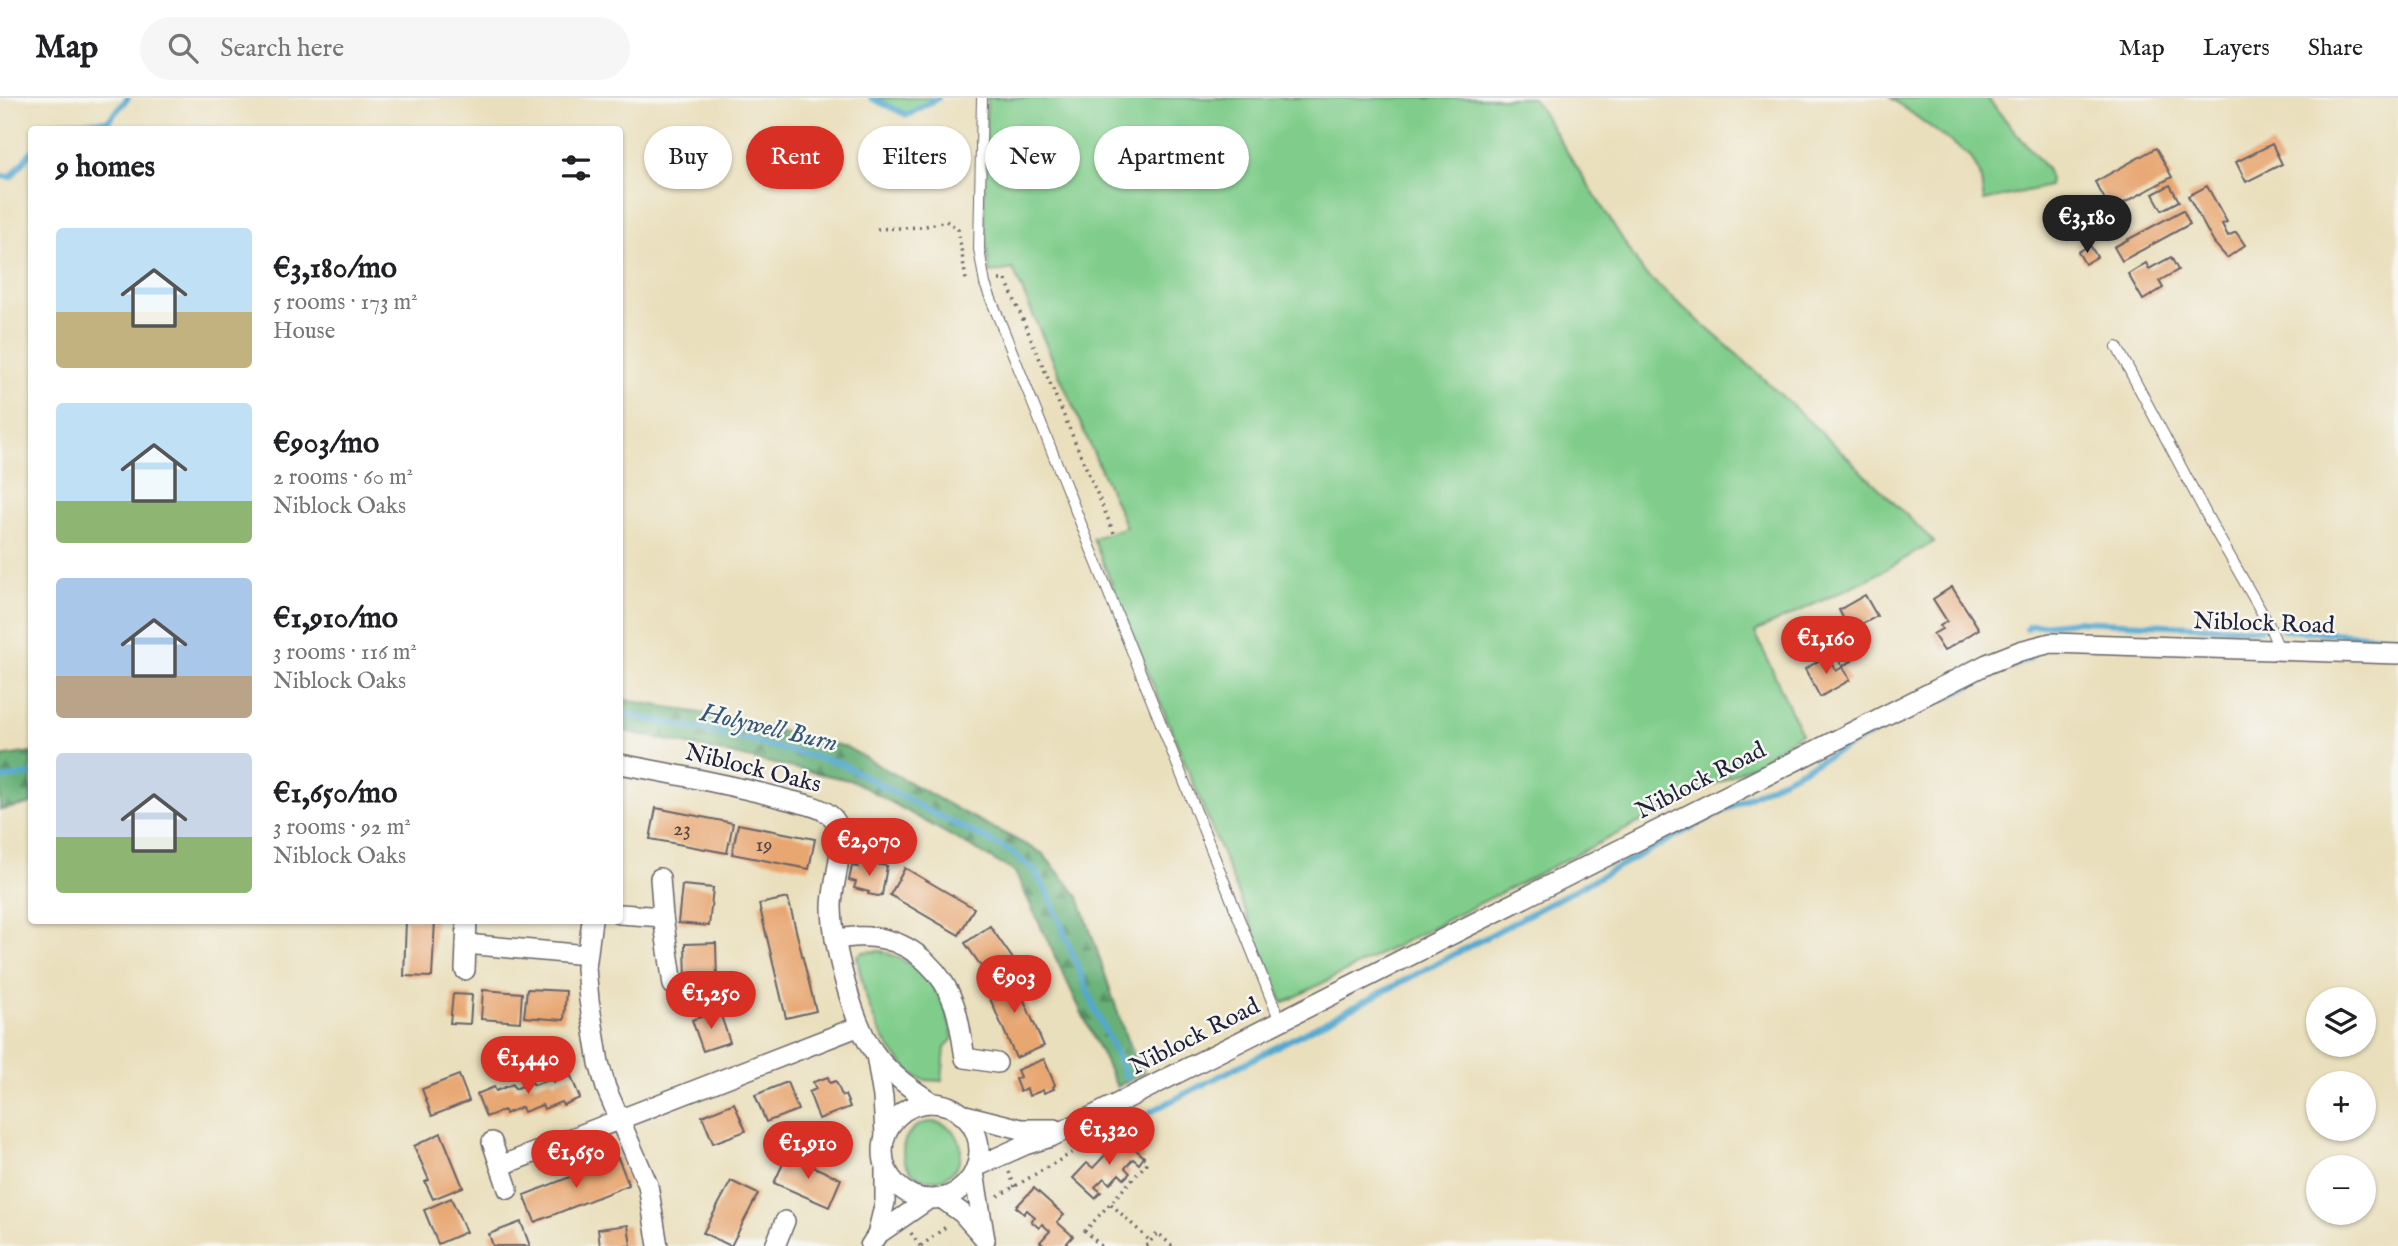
<!DOCTYPE html>
<meta charset="utf-8">
<style>
body{margin:0;font-family:"IM FELL English",serif;background:#f6f6f6;color:#202124;height:100vh;display:flex;flex-direction:column;font-size:26px;white-space:nowrap}
*{box-sizing:border-box;margin:0}
p{font-size:23px;color:#757577}
.icon{flex:none;width:38px;height:38px;fill:none;stroke:currentColor;stroke-width:2;stroke-linecap:round;stroke-linejoin:round}
.map{position:relative;flex:1;overflow:hidden}
.drawer{position:absolute;left:28px;top:28px;width:595px;height:798px;display:flex;flex-direction:column;background:#fff;border-radius:7px;box-shadow:0 2px 5px #0004}
.drawer>*{flex:none}
.banner{position:absolute;left:644px;top:28px;width:665px;height:63px;display:flex;gap:14px}
.controls{position:absolute;left:2306px;top:889px;display:grid;gap:14px}
.controls a{display:grid;place-items:center;width:70px;height:70px;border-radius:50%;background:#fff;box-shadow:0 2px 5px #0004;font-size:35px}
.price{position:absolute;translate:-50% -60px;padding:0 16px;border-radius:24px;background:#d93025;color:#fff;font-size:23px;line-height:46px;filter:drop-shadow(0 2px 4px #0008)}
.price::after{content:'';position:absolute;left:50%;top:42px;width:21px;height:16px;margin-left:-10px;background:inherit;clip-path:polygon(0 0,100% 0,50% 100%)}
.price.on{background:#222;color:#fff}
ul{padding:0;list-style:none}
li{display:flex;align-items:center;gap:21px;height:175px;padding:0 28px}
li span{display:grid;place-items:center;flex:none;width:196px;height:140px;border-radius:7px;color:#555}
li>.icon{margin-inline-start:auto}
span .icon{width:84px;height:84px;fill:#fffc;stroke-width:1}
li b{font-size:30px}
h2{display:flex;justify-content:space-between;align-items:center;height:84px;padding:0 28px;font-size:30px}
.pill{padding:0 24px;border-radius:32px;background:#fff;box-shadow:0 2px 5px #0004;font-size:24px;line-height:63px}
.pill.on{background:#d93025;color:#fff}
header{display:flex;align-items:center;gap:42px;box-sizing:border-box;height:98px;padding:0 35px;background:#fff;border-bottom:2px solid #e0e0e0}
header strong{font-size:33px}
nav{display:flex;gap:38px;margin-inline-start:auto;font-size:24px}
.search{width:490px;height:63px;background:#f6f6f6;display:flex;align-items:center;gap:18px;box-sizing:border-box;padding:0 24px;border-radius:38px;color:#757577;font-size:26px}
.map>svg:first-child{display:block}
.green{fill:#80cd8b;stroke:#517863;stroke-width:2}
.forest{fill:url(#forest-firs);stroke:#456959;stroke-width:2}
.lines{fill:none;stroke-linecap:round;stroke-linejoin:round}
.stream{stroke:#53a8cf;stroke-width:6}
.building{fill:#e8a671}
.lane-casing{stroke:#686468;stroke-width:12}
.street-casing{stroke:#686468;stroke-width:22}
.path{stroke:#686468;stroke-width:3.5;stroke-dasharray:2 5;stroke-linecap:butt}
.lane{stroke:#fff;stroke-width:10}
.street{stroke:#fff;stroke-width:19}
.labels{text-anchor:middle;dominant-baseline:central;stroke-width:5;stroke-linejoin:round;paint-order:stroke}
.number-label{font-size:21px;fill:#544348}
.street-label{font-size:24px;fill:#22223b;stroke:#f6f6f2}
.water-label{font-size:26px;font-style:italic;fill:#365876;stroke:#f6f6f2}
</style>
<header>
<strong>Map</strong>
<div class="search"><svg class="icon" aria-label="search" viewBox="0 0 24 24"><circle cx="10" cy="10" r="6"/><path d="M15 15l6 6"/></svg>Search here</div>
<nav><a>Map</a><a>Layers</a><a>Share</a></nav>
</header>
<div class="map">
<svg width="2398" height="1148" viewBox="0 0 2398 1148">
<defs>
<pattern id="forest-firs" width="22" height="20" patternUnits="userSpaceOnUse" patternTransform="scale(1.75)"><rect width="22" height="20" fill="#68b077"/><path d="M5 1l3.5 6h-7zM16 11l3.5 6h-7z" fill="#558f63"/></pattern>
</defs>
<rect width="100%" height="100%" fill="#f6f6f2"/>
<filter id="ink" filterUnits="userSpaceOnUse"><feTurbulence type="fractalNoise" baseFrequency=".0143" numOctaves="2"/><feDisplacementMap in="SourceGraphic" scale="14" xChannelSelector="R" yChannelSelector="G"/><feConvolveMatrix kernelMatrix="1 2 1 2 8 2 1 2 1" color-interpolation-filters="sRGB"/></filter>
<filter id="wash" filterUnits="userSpaceOnUse"><feTurbulence type="fractalNoise" baseFrequency=".00686" numOctaves="4" result="noise"/><feDisplacementMap in="SourceGraphic" scale="28" xChannelSelector="R" yChannelSelector="G"/><feGaussianBlur stdDeviation="1.57" result="paint"/><feColorMatrix in="noise" values="0 0 0 0 0 0 0 0 0 0 0 0 0 0 0 0 0 1.4 0 .05"/><feComposite in="paint" operator="in"/></filter>
<g filter="url(#wash)">
<rect width="100%" height="100%" fill="#eadfbc"/>
<!-- green -->
<g class="green">
<path d="M873,0H938L907,17Z"/>
<path d="M987,0H1533L1644,175L1741,260L1842,354L1934,444L1872,479L1755,534L1801,635L1753,667L1283,905L1093,440L1126,429L1013,171L990,175C981,117 984,59 987,0Z"/>
<path d="M1891,0H1987L2046,70L2050,81L2049,88L1984,103L1980,76L1970,58Z"/>
<path d="M881,853C925,867 944,895 953,940L945,950L942,983C936,982 927,983 921,981C914,978 908,972 904,967C875,938 864,899 857,858L862,854Z"/>
<circle cx="932" cy="1053" r="29"/>
</g>
<!-- forest -->
<g class="forest">
<path d="M620,601L724,619L846,649L966,716L1042,755L1079,799L1127,942L1144,975L1117,989L1015,774L853,683L620,632Z"/>
<path d="M31,654V706L0,712V659Z"/>
</g>
<g class="lines">
<!-- stream -->
<g class="stream">
<path d="M871,0L907,17L938,0"/>
<path d="M50,32L60,25L108,23L128,0"/>
<path d="M0,78L11,79L32,53"/>
<path d="M2027,531L2030,528L2077,523L2260,531"/>
<path d="M2283,532L2398,539"/>
<path d="M620,615L716,635L840,665L927,712L1010,753L1035,773L1050,800L1095,911L1127,980"/>
<path d="M0,681L32,676"/>
<path d="M1150,1014C1250,962 1351,911 1451,858C1643,756 1832,651 2030,560"/>
</g>
</g>
<g id="blocks">
<!-- building -->
<g class="building">
<path d="M2272,46L2282,66L2246,84L2236,64Z"/>
<path d="M2156,50L2172,79L2111,112L2095,84Z"/>
<path d="M2170,87L2179,103L2162,112L2153,96Z"/>
<path d="M2207,88L2227,124L2222,126L2228,138L2236,134L2245,147L2227,160L2214,145L2188,98Z"/>
<path d="M2183,112L2190,126L2122,163L2114,149Z"/>
<path d="M2090,147L2097,159L2085,166L2078,154Z"/>
<path d="M2171,159L2178,172L2159,183L2163,190L2143,202L2128,176L2146,165L2149,171Z"/>
<path d="M1952,489L1979,531L1944,553L1933,536L1942,531L1940,528L1947,523L1933,501Z"/>
<path d="M1865,497L1877,518L1850,533L1839,512Z"/>
<path d="M1840,542L1852,563L1842,568L1837,558L1830,562L1824,550Z"/>
<path d="M1827,558L1836,573L1843,569L1850,582L1820,599L1805,571Z"/>
<path d="M656,710L733,725L727,755L650,741Z"/>
<path d="M738,726L815,741L809,771L732,756Z"/>
<path d="M859,763L887,768L882,797L878,798L868,796L869,794L854,790L856,784L849,782L852,768L858,769Z"/>
<path d="M905,770L974,810L959,837L890,797Z"/>
<path d="M682,787L713,790L709,828L678,825Z"/>
<path d="M788,800L816,913L786,920L759,806Z"/>
<path d="M406,822H435L432,879L404,878Z"/>
<path d="M990,828L1013,861L988,878L965,845Z"/>
<path d="M716,845L717,883L686,884L685,846Z"/>
<path d="M1012,875L1044,948L1016,960L984,887Z"/>
<path d="M527,891L566,893L564,922L524,919Z"/>
<path d="M483,892L522,895L520,924L481,921Z"/>
<path d="M453,896L472,897L470,926L450,925Z"/>
<path d="M719,912L730,944L703,953L692,922Z"/>
<path d="M1044,961L1055,987L1053,989L1054,991L1044,995L1043,992L1029,998L1027,991L1020,994L1015,981L1020,979L1017,972Z"/>
<path d="M459,977L469,1003L432,1018L422,991Z"/>
<path d="M571,978L580,1000L563,1007L561,1004L544,1011L542,1007L524,1014L522,1009L505,1016L504,1012L486,1019L477,996L494,989L496,993L513,986L515,991L532,984L534,987L551,981L554,984Z"/>
<path d="M828,979L830,985L836,983L842,998L845,997L850,1009L819,1021L809,994L816,991L813,984Z"/>
<path d="M787,984L798,1012L766,1024L755,997Z"/>
<path d="M734,1005L746,1033L713,1045L702,1018Z"/>
<path d="M441,1035L463,1089L433,1101L425,1084L429,1082L414,1048Z"/>
<path d="M1122,1039L1144,1059L1139,1066L1133,1061L1125,1070L1130,1075L1124,1081L1119,1076L1110,1086L1104,1080L1095,1089L1101,1094L1095,1100L1073,1080L1087,1065L1093,1070Z"/>
<path d="M787,1057L841,1081L829,1109L774,1085Z"/>
<path d="M618,1060L629,1087L535,1124L524,1097Z"/>
<path d="M731,1083L758,1096L731,1148L703,1135Z"/>
<path d="M1034,1090L1064,1117L1057,1124L1073,1138L1066,1146L1069,1148H1045L1040,1144L1050,1133L1042,1126L1039,1130L1031,1123L1035,1119L1027,1112L1024,1116L1016,1109Z"/>
<path d="M451,1100L466,1134L438,1146L424,1112Z"/>
<path d="M521,1124L530,1148H493L489,1136Z"/>
<path d="M628,1127L631,1148H600L598,1131Z"/>
</g>
</g>
</g>
<g filter="url(#ink)">
<use href="#blocks" fill-opacity="0" stroke="#686468" stroke-width="2"/>
<g class="lines">
<defs>
<g id="lane">
<path d="M982,0L979,151L985,186L1280,923"/>
<path d="M2117,249L2212,427L2269,527L2279,551"/>
</g>
<g id="street">
<path d="M620,666C674,676 728,686 781,700C797,705 819,707 831,718C852,736 831,785 832,810C833,848 853,927 876,957C891,977 913,992 933,1005"/>
<path d="M660,780L663,819L673,887"/>
<path d="M620,816L663,819"/>
<path d="M592,822L586,870L589,902L599,965L606,990L648,1087L658,1148"/>
<path d="M835,841C851,839 868,837 884,841C916,848 943,875 954,906C960,923 962,942 965,960L997,965"/>
<path d="M466,846L587,857"/>
<path d="M465,872L467,822"/>
<path d="M876,957L883,999L885,1037"/>
<circle cx="931" cy="1053" r="48"/>
<path d="M961,1016L1021,1031H1055"/>
<path d="M492,1044L508,1091"/>
<path d="M500,1068L860,928"/>
<path d="M976,1069L1025,1047L1051,1039L1987,566L2020,553L2051,545L2398,556"/>
<path d="M974,1074L985,1142"/>
<path d="M941,1100L962,1115L985,1141"/>
<path d="M877,1137L885,1104V1069"/>
<path d="M775,1148L785,1123"/>
<path d="M870,1148L877,1137L929,1101"/>
</g>
</defs>
<!-- lane casing -->
<use href="#lane" class="lane-casing"/>
<!-- street casing -->
<use href="#street" class="street-casing"/>
<!-- path -->
<g class="path">
<path d="M877,131L922,129L946,123L958,131L966,182H968"/>
<path d="M999,182H1006L1114,435"/>
<path d="M1009,1074L1015,1089"/>
<path d="M998,1098L1101,1038L1100,1036"/>
<path d="M1111,1106L1150,1143"/>
<path d="M911,1135L920,1148"/>
<path d="M921,1148L947,1128"/>
<path d="M1101,1148L1085,1133L1149,1063"/>
<path d="M1146,1148L1158,1135L1172,1148"/>
</g>
<!-- lane -->
<use href="#lane" class="lane"/>
<!-- street -->
<use href="#street" class="street"/>
</g>
</g>
<g class="labels">
<!-- number labels -->
<g class="number-label">
<text x="682" y="731">23</text>
<text x="764" y="747">19</text>
</g>
<!-- street labels -->
<g class="street-label">
<text transform="translate(2264 526) rotate(2)">Niblock Road</text>
<text transform="translate(753 671) rotate(14)">Niblock Oaks</text>
<text transform="translate(1701 683) rotate(-27)">Niblock Road</text>
<text transform="translate(1195 939) rotate(-27)">Niblock Road</text>
</g>
<!-- water labels -->
<g class="water-label">
<text transform="translate(769 630) rotate(13)">Holywell Burn</text>
</g>
</g>
</svg>
<div class="controls">
<a><svg class="icon" aria-label="layers" viewBox="0 0 24 24"><path d="M12 4l9 5-9 5-9-5zM3 14l9 5 9-5"/></svg></a>
<a>+</a>
<a>−</a>
</div>
<b class="price on" style="left:2087px;top:157px">€3,180</b>
<b class="price" style="left:1826px;top:578px">€1,160</b>
<b class="price" style="left:869px;top:780px">€2,070</b>
<b class="price" style="left:1014px;top:917px">€903</b>
<b class="price" style="left:711px;top:933px">€1,250</b>
<b class="price" style="left:528px;top:998px">€1,440</b>
<b class="price" style="left:1109px;top:1069px">€1,320</b>
<b class="price" style="left:808px;top:1083px">€1,910</b>
<b class="price" style="left:576px;top:1092px">€1,650</b>
<div class="banner">
<a class="pill">Buy</a>
<a class="pill on">Rent</a>
<a class="pill">Filters</a>
<a class="pill">New</a>
<a class="pill">Apartment</a>
</div>
<section class="drawer">
<h2>9 homes<svg class="icon" aria-label="filters" viewBox="0 0 24 24"><path d="M4 7h16M4 17h16"/><circle cx="9" cy="7" r="2"/><circle cx="15" cy="17" r="2"/></svg></h2>
<ul>
<li><span style="background:linear-gradient(#bfe0f5 60%,#c2b280 0)"><svg class="icon" aria-label="home" viewBox="0 0 24 24"><path d="M3 11l9-7 9 7M6 9v11h12V9"/></svg></span><div><b>€3,180/mo</b><p>5 rooms · 173 m²</p><p>House</p></div></li>
<li><span style="background:linear-gradient(#bfe0f5 70%,#8fb573 0)"><svg class="icon" aria-label="home" viewBox="0 0 24 24"><path d="M3 11l9-7 9 7M6 9v11h12V9"/></svg></span><div><b>€903/mo</b><p>2 rooms · 60 m²</p><p>Niblock Oaks</p></div></li>
<li><span style="background:linear-gradient(#a9c7e8 70%,#b9a48a 0)"><svg class="icon" aria-label="home" viewBox="0 0 24 24"><path d="M3 11l9-7 9 7M6 9v11h12V9"/></svg></span><div><b>€1,910/mo</b><p>3 rooms · 116 m²</p><p>Niblock Oaks</p></div></li>
<li><span style="background:linear-gradient(#c9d6e8 60%,#8fb573 0)"><svg class="icon" aria-label="home" viewBox="0 0 24 24"><path d="M3 11l9-7 9 7M6 9v11h12V9"/></svg></span><div><b>€1,650/mo</b><p>3 rooms · 92 m²</p><p>Niblock Oaks</p></div></li>
</ul>
</section>
</div>
